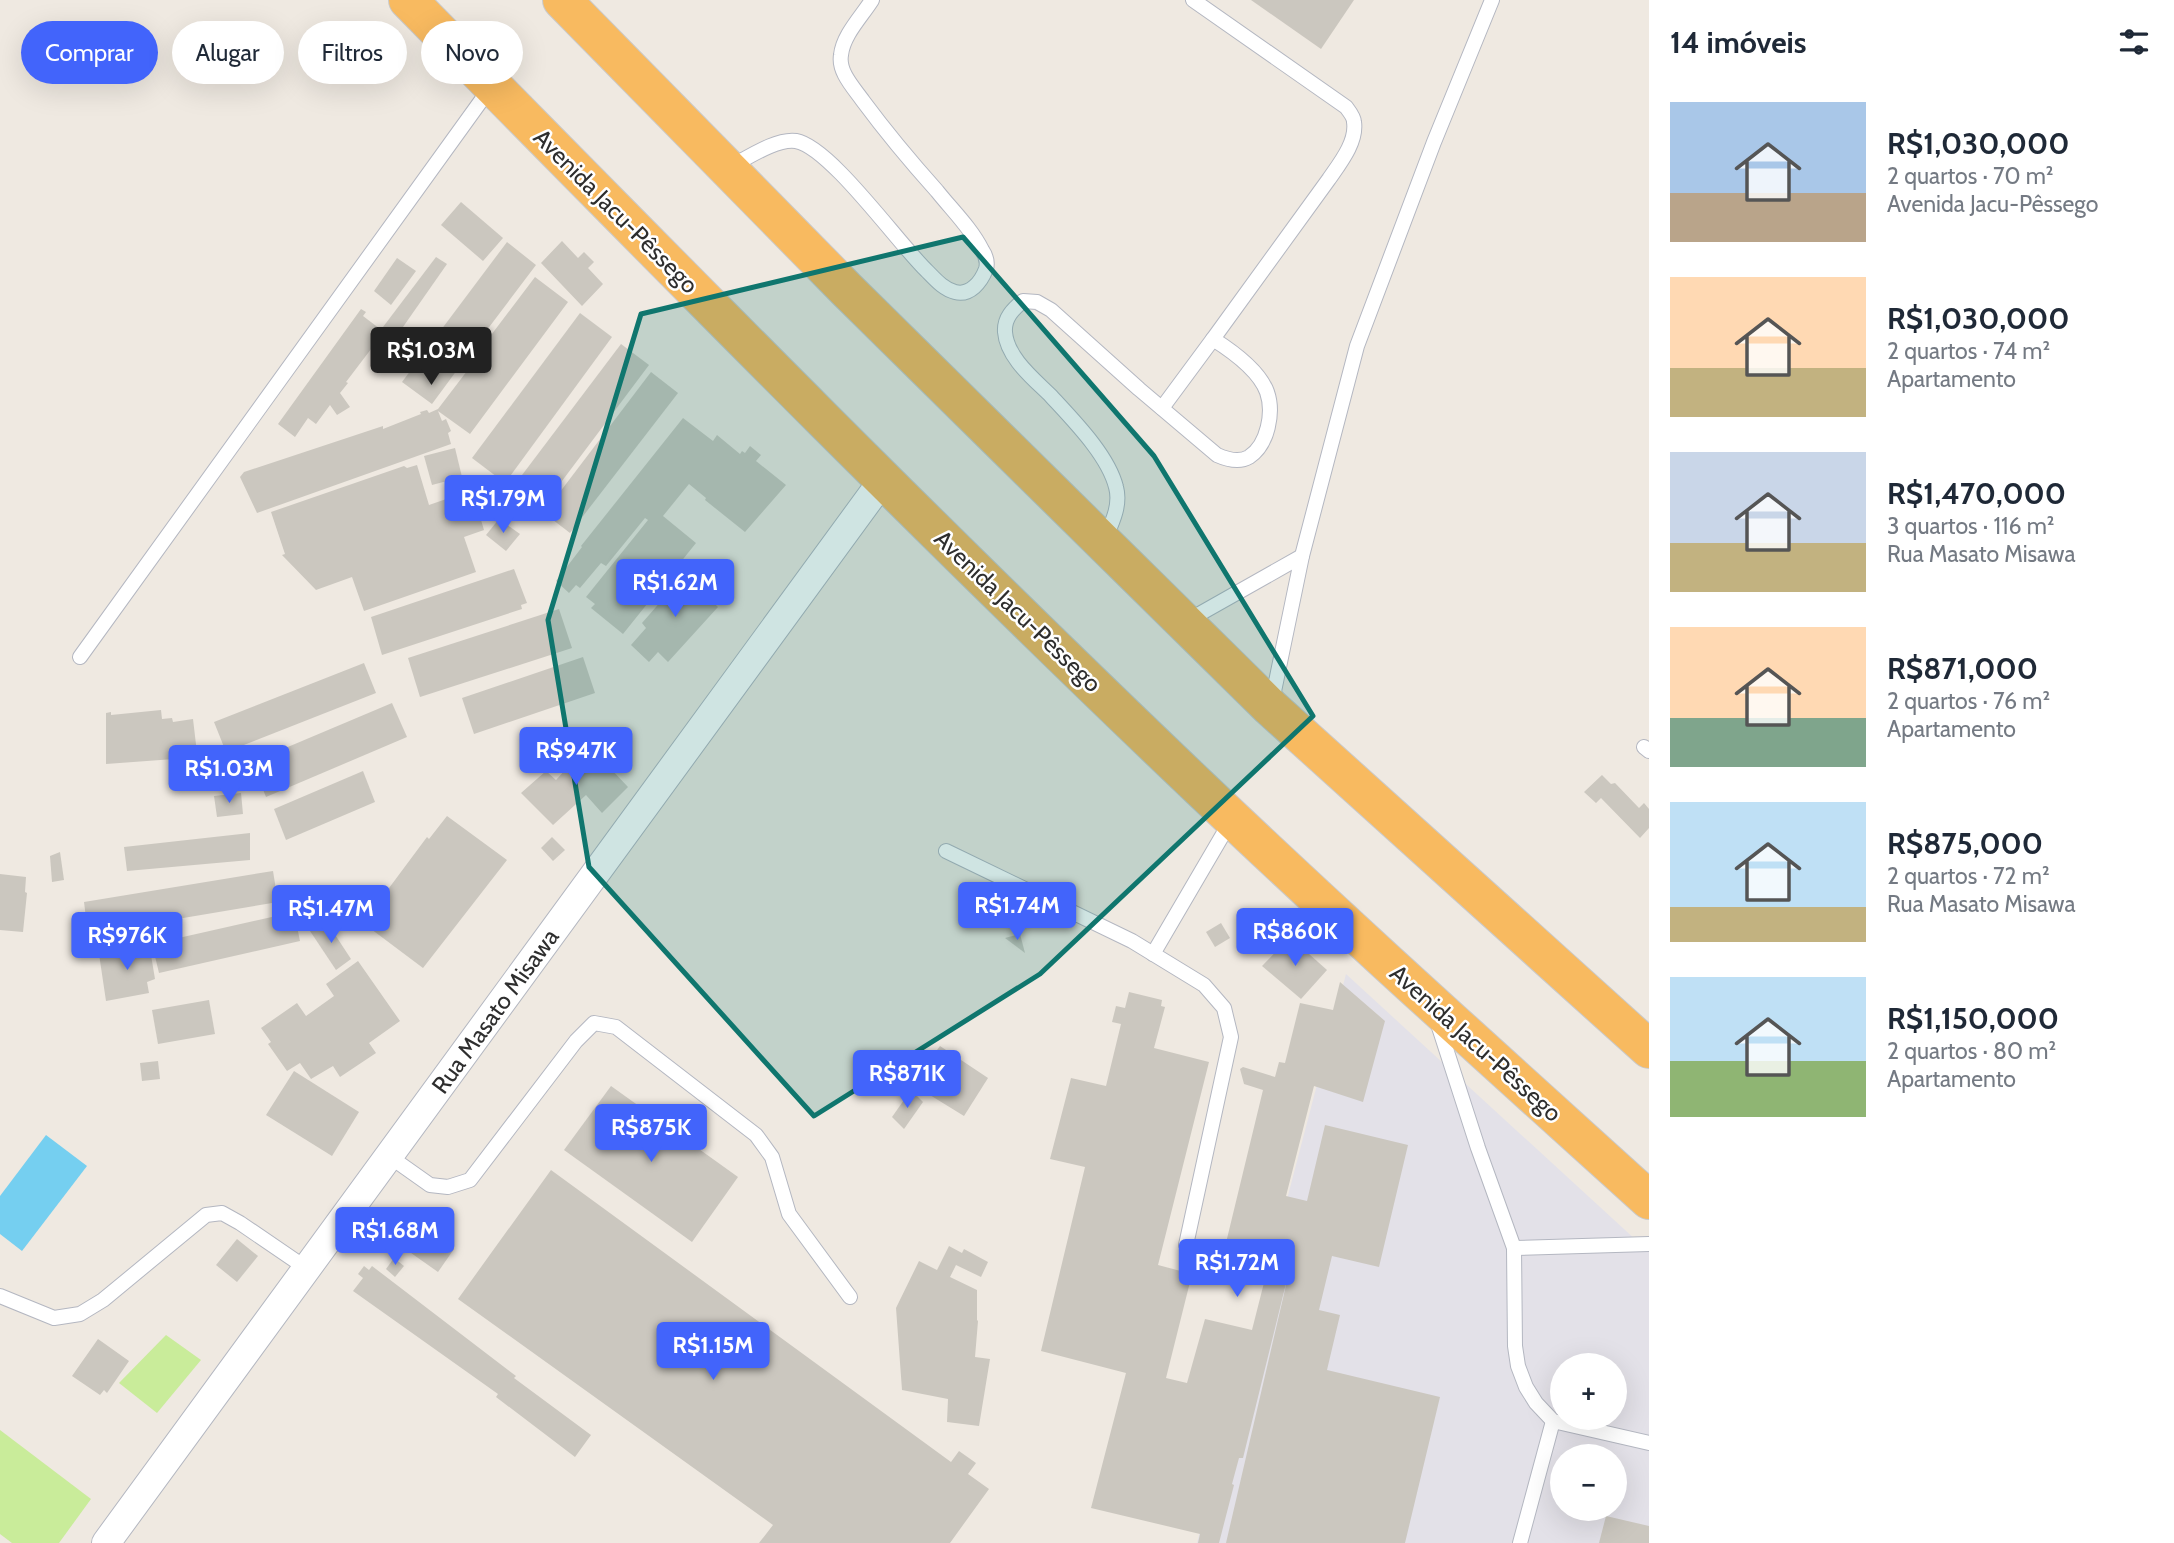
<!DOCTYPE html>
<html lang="pt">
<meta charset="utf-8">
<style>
body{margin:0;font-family:Cabin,sans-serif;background:#f2f2f3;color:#1f2937;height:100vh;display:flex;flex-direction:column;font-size:26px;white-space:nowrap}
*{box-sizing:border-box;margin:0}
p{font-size:23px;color:#747a83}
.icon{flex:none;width:38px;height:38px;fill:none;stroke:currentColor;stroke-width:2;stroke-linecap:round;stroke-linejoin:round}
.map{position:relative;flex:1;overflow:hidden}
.drawer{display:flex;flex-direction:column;background:#fff;width:525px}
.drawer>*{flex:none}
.banner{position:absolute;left:21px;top:21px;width:665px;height:63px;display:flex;gap:14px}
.buttons{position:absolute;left:1550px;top:1353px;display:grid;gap:14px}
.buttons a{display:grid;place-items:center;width:77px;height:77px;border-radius:50%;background:#fff;box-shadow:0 7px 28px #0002;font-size:35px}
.price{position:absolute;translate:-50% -60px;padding:0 16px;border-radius:7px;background:#4264fb;color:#fff;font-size:23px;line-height:46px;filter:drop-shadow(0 2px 4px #0008)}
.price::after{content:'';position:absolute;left:50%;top:42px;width:21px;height:16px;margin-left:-10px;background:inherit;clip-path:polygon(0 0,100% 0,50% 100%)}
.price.on{background:#222;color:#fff}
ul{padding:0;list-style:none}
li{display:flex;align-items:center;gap:21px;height:175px;padding:0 21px}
li span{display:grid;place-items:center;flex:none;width:196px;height:140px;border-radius:0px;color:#555}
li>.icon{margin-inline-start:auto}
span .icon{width:84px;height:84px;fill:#fffc;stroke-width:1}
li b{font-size:30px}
h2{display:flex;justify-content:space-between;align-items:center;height:84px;padding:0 21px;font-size:30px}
.chip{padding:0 24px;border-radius:32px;background:#fff;box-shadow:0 7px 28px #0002;font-size:24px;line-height:63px}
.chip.on{background:#4264fb;color:#fff}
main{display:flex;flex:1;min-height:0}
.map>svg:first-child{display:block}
.industrial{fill:#e3e1e8;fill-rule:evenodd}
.pitch{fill:#c9ec9a}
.water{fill:#75cff0}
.building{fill:#cbc7bf}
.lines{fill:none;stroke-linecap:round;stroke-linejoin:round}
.service-casing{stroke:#b4b7c1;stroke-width:16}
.minor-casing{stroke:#b4b7c1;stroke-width:30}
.trunk-casing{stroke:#c9c9c9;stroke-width:40}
.service{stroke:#fff;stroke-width:14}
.minor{stroke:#fff;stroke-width:28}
.trunk{stroke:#f8ba60;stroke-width:38}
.marked{fill:#0f766e;fill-opacity:0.2;stroke:#0f766e;stroke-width:5;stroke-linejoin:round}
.labels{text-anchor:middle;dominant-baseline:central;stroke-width:5;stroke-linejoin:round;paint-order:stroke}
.street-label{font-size:24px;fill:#2e2e2e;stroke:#fff}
</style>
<main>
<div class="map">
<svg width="1649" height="1543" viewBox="0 0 1649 1543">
<rect width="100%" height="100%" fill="#efe9e1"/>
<!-- industrial -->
<path class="industrial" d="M1346,974L1649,1252V1543H1197ZM1563,1365H1615V1418H1563ZM1563,1456H1615V1508H1563Z"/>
<!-- pitch -->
<g class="pitch">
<path d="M166,1335L201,1360L157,1413L119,1383Z"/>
<path d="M0,1430L91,1499L59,1543H12L0,1534Z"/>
</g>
<!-- water -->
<path class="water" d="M46,1135L87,1166L22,1251L0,1234V1196Z"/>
<!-- building -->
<g class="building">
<path d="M1251,0H1354L1321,49Z"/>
<path d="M461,202L503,238L483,261L441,225Z"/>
<path d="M562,241L578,258L584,252L594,262L588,268L603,284L582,306L541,263Z"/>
<path d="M507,242L536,265L468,355L473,359L535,277L568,302L470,434L438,411L442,421L446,419L451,431L448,433L451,444L257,513L240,477L244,472L383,426V429L421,414L420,412L427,410L429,413L438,409L467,371L460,366L432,404L402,382Z"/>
<path d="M436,257L447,264L396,337L383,327Z"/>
<path d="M397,258L416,271L391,305L374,291Z"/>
<path d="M361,309L366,312L363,316L384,332L346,382L348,383L340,393L350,407L337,415L330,405L316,424L308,418L295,437L278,424Z"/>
<path d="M580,313L612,337L505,483L472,458Z"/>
<path d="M621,344L649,365L541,509L513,487Z"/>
<path d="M651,372L678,393L570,533L544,513Z"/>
<path d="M683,418L713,441L717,435L740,454L742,451L745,453L750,446L761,455L756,461L786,485L745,532L705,500L706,498L689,484L663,516L696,543L623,634L591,608L595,604L586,597L648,520L645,518L606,566L601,563L580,588L576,585L569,593L556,581L582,547L581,546Z"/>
<path d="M455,448L462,477L432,485L424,456Z"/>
<path d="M417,465L429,505L478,488L486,507L478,510L484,530L464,537L476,572L364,611L352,577L316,590L282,555L285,554L271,512L404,466L407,468Z"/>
<path d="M499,519L520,534L506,551L486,535Z"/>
<path d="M514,569L527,603L521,605L522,609L382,655L371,617Z"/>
<path d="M695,571L706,579L698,588L718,607L668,662L658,652L649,662L631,645L646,628L642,623L684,575L688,579Z"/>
<path d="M559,609L572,648L420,697L408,658Z"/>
<path d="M583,657L595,693L474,734L462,698Z"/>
<path d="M364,663L376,693L226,752L214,722Z"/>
<path d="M392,703L407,737L266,797L252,762Z"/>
<path d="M161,710L162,719L172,718L173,722L193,719L197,753H174V759L106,764V713L111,712V715Z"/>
<path d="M590,747L628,787L602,813L586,795L553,825L521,793L546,771L556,780L567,768L565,766Z"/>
<path d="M363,771L375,802L286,840L274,809Z"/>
<path d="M1602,775L1611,784L1615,783L1639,808L1644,803L1649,809V828L1640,838L1601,798L1596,803L1584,792Z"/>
<path d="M241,793L243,814L217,817L214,796Z"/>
<path d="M447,816L507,860L423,968L363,923L427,837L429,839Z"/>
<path d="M250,833V860L127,871L124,847Z"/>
<path d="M552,837L565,850L553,861L541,848Z"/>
<path d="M60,852L64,880L52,882L50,856Z"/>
<path d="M273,871L278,902L88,934L84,902Z"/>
<path d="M0,874L26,877L25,892L27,893L23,932L0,930Z"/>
<path d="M294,912L300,941L159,973L152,944Z"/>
<path d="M326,921L351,959L336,970L310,931Z"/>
<path d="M1221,923L1230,938L1215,947L1206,932Z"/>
<path d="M1020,934L1025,953L1005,938Z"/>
<path d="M1290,937L1327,970L1301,999L1262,966Z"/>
<path d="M149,943L155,979L147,982L149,993L106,1001L99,954Z"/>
<path d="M358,961L400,1021L369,1043L376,1053L340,1077L333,1066L311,1079L300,1063L287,1071L268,1044L271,1042L261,1028L297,1003L306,1016L334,996L326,984Z"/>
<path d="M1340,982L1385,1021L1363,1102L1314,1086L1286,1196L1307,1201L1325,1125L1408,1145L1379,1267L1332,1256L1319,1310L1340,1315L1327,1370L1440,1397L1405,1543H1226L1294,1251L1243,1458H1239L1232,1484L1234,1485L1219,1543H1198L1200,1534L1091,1508L1126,1373L1041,1351L1085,1167L1050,1159L1071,1078L1106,1086L1121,1024L1112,1022L1116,1006L1125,1008L1129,992L1162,1000L1161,1006L1165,1007L1154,1048L1209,1062L1158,1265L1192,1274L1166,1378L1187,1383L1205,1319L1252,1330L1269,1263L1224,1251L1263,1090L1244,1084L1240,1069L1243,1067L1275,1077L1279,1062L1285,1063L1300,1003L1333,1010Z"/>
<path d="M209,1000L215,1034L158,1044L152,1010Z"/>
<path d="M940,1046L988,1078L964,1116L912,1084Z"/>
<path d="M158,1061L160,1079L142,1081L140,1063Z"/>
<path d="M294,1071L359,1112L332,1156L266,1115Z"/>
<path d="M611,1086L738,1177L692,1242L564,1150Z"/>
<path d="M911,1090L923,1102L904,1129L892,1117Z"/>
<path d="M551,1170L951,1462L959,1451L976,1463L968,1474L989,1489L950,1543H759L773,1525L458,1299Z"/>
<path d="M410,1217L454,1249L438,1272L394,1241Z"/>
<path d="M237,1239L258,1256L237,1282L216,1265Z"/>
<path d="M949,1246L962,1253L964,1249L988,1262L981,1277L956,1265L950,1277L977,1290V1320L978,1321L975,1357L990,1359L979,1426L947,1422L948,1399L902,1390L896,1308L919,1261L937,1270Z"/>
<path d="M394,1258L404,1266L395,1277L386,1269Z"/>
<path d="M364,1266L369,1270L372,1266L516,1376L514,1378L591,1435L575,1457L496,1397L498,1394L353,1291L363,1278L358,1274Z"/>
<path d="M98,1339L129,1361L107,1393L104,1390L100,1395L72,1376Z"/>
<path d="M1606,1516L1649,1526V1543H1599Z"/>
</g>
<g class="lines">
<defs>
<g id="service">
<path d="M728,168C746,159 776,138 796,141C830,147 898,243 926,270C935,279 943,289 955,292C970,296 981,282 986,269C988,262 986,256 982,250C971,228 952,210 937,191C911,162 886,132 863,101C854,88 838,72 841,55C843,35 862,16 872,0"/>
<path d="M1162,408L1213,339"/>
<path d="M1105,539C1112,523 1121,505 1116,487C1108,455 1073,420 1051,396C1034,379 1007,358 1005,332C1004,318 1013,309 1023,301L1037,302L1051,310L1139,389L1217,455C1226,459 1239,463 1249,457C1268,445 1274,412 1267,392C1259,370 1232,351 1213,339L1329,179C1340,163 1357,142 1354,122C1354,117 1349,111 1346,107L1193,0"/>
<path d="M1187,621L1302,556"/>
<path d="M80,657L491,87"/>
<path d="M1272,701L1302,556L1357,346L1434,142L1492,0"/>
<path d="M1644,747L1649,751"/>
<path d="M946,851L1132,941L1204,985L1224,1008L1231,1037L1186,1245"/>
<path d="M1153,954L1232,819"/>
<path d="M1438,1024L1478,1148L1514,1248L1515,1346L1518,1366L1526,1387L1536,1403L1553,1421L1649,1443"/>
<path d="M389,1156L430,1185L448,1187L470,1180L576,1041L594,1023L616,1027L756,1135L772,1157L789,1214L850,1297"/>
<path d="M1514,1248L1649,1244"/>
<path d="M0,1296L54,1318L80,1314L103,1300L206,1215L222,1213L240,1223L306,1268"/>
<path d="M1520,1543L1553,1421"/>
</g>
<path id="minor" d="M106,1543L883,480"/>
<g id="trunk">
<path d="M408,0C670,266 931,532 1201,789C1348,929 1499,1064 1649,1200"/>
<path d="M562,0L846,289L1270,707L1649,1049"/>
</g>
</defs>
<!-- service casing -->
<use href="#service" class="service-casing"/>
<!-- minor casing -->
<use href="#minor" class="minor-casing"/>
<!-- trunk casing -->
<use href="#trunk" class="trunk-casing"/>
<!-- service -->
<use href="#service" class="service"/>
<!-- minor -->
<use href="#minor" class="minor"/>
<!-- trunk -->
<use href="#trunk" class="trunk"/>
</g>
<!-- marked area -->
<path class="marked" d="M963,237L1154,456L1313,716L1040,974L814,1116L589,867L548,620L641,314Z"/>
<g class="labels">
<!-- street labels -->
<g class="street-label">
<text transform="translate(616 211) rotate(45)">Avenida Jacu-Pêssego</text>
<text transform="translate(1018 611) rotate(44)">Avenida Jacu-Pêssego</text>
<text transform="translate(495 1011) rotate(-54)">Rua Masato Misawa</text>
<text transform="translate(1476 1043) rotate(42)">Avenida Jacu-Pêssego</text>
</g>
</g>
</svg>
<div class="buttons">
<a>+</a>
<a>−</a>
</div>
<b class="price on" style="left:431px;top:387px">R$1.03M</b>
<b class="price" style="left:503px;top:535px">R$1.79M</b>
<b class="price" style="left:675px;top:619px">R$1.62M</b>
<b class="price" style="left:576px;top:787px">R$947K</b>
<b class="price" style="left:229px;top:805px">R$1.03M</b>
<b class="price" style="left:1017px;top:942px">R$1.74M</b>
<b class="price" style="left:331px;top:945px">R$1.47M</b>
<b class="price" style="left:1295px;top:968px">R$860K</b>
<b class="price" style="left:127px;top:972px">R$976K</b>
<b class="price" style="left:907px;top:1110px">R$871K</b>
<b class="price" style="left:651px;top:1164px">R$875K</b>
<b class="price" style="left:395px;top:1267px">R$1.68M</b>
<b class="price" style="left:1237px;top:1299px">R$1.72M</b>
<b class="price" style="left:713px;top:1382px">R$1.15M</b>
<div class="banner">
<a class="chip on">Comprar</a>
<a class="chip">Alugar</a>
<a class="chip">Filtros</a>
<a class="chip">Novo</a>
</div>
</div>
<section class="drawer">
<h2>14 imóveis<svg class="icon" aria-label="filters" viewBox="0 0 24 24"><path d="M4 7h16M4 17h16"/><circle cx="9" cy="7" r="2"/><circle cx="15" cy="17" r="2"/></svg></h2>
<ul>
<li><span style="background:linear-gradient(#a9c7e8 65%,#b9a48a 0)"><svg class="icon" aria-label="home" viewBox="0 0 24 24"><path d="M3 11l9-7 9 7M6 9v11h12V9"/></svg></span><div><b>R$1,030,000</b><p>2 quartos · 70 m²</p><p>Avenida Jacu-Pêssego</p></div></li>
<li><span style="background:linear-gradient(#ffd9b3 65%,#c2b280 0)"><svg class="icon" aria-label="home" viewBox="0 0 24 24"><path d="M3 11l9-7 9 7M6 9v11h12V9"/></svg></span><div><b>R$1,030,000</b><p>2 quartos · 74 m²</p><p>Apartamento</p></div></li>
<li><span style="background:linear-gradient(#c9d6e8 65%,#c2b280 0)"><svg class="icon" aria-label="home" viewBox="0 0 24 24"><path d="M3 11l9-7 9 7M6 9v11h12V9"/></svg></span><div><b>R$1,470,000</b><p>3 quartos · 116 m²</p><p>Rua Masato Misawa</p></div></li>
<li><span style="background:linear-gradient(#ffd9b3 65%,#7fa58c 0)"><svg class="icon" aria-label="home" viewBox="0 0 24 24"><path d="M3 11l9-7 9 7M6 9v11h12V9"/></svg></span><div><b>R$871,000</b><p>2 quartos · 76 m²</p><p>Apartamento</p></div></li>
<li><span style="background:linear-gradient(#bfe0f5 75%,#c2b280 0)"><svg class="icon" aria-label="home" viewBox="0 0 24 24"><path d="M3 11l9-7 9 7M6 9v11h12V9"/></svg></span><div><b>R$875,000</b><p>2 quartos · 72 m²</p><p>Rua Masato Misawa</p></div></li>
<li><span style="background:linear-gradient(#bfe0f5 60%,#8fb573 0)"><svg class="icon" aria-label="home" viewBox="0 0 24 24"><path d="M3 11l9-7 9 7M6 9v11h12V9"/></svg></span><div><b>R$1,150,000</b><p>2 quartos · 80 m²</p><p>Apartamento</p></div></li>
</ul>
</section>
</main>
